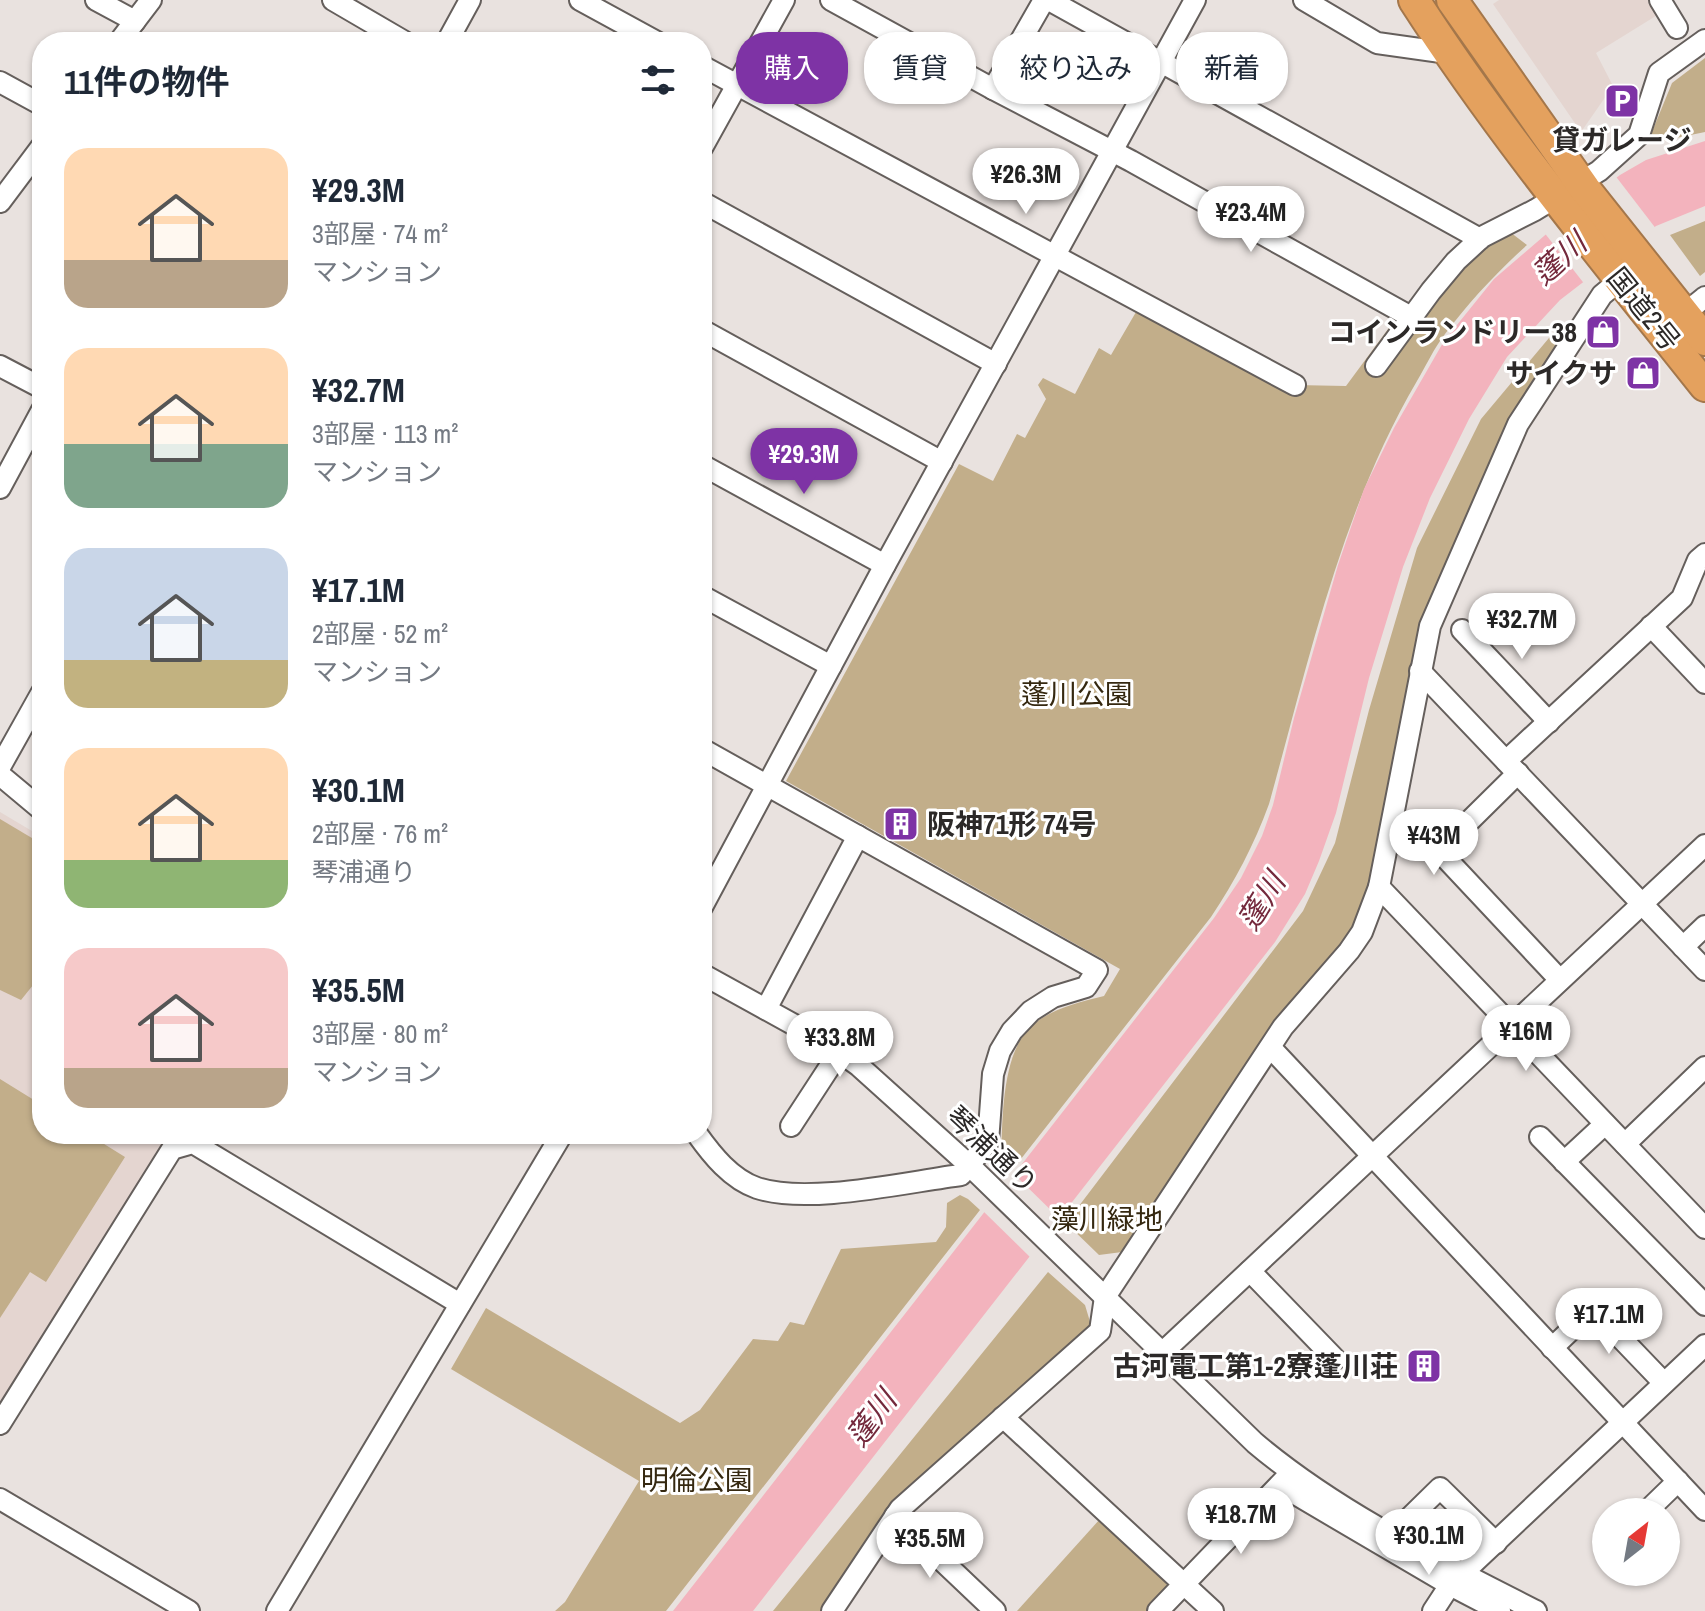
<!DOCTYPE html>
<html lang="ja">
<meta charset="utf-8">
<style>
body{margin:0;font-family:"Archivo Narrow","Noto Sans JP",sans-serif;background:#f6f6f7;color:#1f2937;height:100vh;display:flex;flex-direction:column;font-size:30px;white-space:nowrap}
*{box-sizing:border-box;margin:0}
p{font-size:26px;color:#747a83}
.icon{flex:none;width:44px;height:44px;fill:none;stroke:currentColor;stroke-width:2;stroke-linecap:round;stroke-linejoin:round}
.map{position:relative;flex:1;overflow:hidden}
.sheet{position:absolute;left:32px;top:32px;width:680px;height:1112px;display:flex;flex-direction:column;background:#fff;border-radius:32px;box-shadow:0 2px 6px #0004}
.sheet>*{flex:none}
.hud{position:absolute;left:736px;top:32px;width:760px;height:72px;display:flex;gap:16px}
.needle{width:52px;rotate:31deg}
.fabs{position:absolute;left:1592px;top:1498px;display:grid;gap:16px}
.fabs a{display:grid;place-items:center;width:88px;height:88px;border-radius:50%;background:#fff;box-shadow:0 2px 6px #0004;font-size:40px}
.price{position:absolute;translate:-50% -68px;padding:0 18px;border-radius:28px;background:#fff;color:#222;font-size:26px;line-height:52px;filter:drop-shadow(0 2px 4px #0008)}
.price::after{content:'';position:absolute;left:50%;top:48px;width:24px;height:18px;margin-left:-12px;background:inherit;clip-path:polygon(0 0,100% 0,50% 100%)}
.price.active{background:#7e33a5;color:#fff}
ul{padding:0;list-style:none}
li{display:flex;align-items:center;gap:24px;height:200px;padding:0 32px}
li span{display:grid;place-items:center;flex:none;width:224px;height:160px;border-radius:24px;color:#555}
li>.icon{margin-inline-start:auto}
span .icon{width:96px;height:96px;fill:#fffc;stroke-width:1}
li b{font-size:34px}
h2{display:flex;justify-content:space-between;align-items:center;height:96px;padding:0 32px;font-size:34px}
.pill{padding:0 28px;border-radius:32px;background:#fff;box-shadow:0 2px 6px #0004;font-size:28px;line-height:72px}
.pill.active{background:#7e33a5;color:#fff}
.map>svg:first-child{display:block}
.built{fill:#e4d5d0}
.green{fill:#c2ae8a}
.water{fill:#f3b3bd}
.pier{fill:#e9e2df}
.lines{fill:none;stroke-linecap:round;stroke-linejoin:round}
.minor-casing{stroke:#655f5c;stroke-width:24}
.highway-casing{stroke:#a4774b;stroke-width:34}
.minor{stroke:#fff;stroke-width:20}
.highway{stroke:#e4a15e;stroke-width:30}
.labels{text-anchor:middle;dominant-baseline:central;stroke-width:6;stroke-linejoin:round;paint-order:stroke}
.poi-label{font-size:28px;font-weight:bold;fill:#2c2928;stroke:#fff;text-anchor:end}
.street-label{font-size:28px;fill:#2c2928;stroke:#fff}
.park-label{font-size:28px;fill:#352810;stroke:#fff}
.water-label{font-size:30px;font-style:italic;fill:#74293c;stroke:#fff}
</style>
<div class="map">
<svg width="1705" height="1611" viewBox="0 0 1705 1611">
<rect width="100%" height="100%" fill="#e9e2df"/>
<!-- built -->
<g class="built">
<path d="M1499,0H1651L1659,14L1596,53L1613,86L1581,132L1493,4Z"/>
<path d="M0,812L42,837V1134H170L0,1407Z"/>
</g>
<!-- green -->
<g class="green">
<path d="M1705,58V132L1647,144L1672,83Z"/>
<path d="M1705,221V272L1700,276L1670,235Z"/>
<path d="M1506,229L1527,245C1498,271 1469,302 1445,334C1434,348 1426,366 1417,381C1341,511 1309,660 1269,804C1254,845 1235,881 1211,917L1013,1169L1001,1157C1003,1118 1001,1049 1035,1023C1054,1008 1080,1002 1104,996L1120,969L786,781L959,464L993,481L1017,434L1025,438L1046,399L1038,385L1043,378L1075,394L1099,348L1111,355L1136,312L1285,392L1295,385L1346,386L1391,325L1401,331L1463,263Z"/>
<path d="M1579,317L1422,628L1364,911L1347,947L1298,997L1122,1252L1099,1255L1066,1223L1303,911L1335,843L1369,710L1417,548L1481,419L1554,332Z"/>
<path d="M0,819L42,844V974L21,1000L0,990Z"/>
<path d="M0,1079L42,1105V1134H88L125,1157L46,1282L30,1272L0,1318Z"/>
<path d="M960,1195L968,1199L980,1210L666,1611H555L565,1602L639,1481L451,1369L486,1308L680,1423L700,1410L753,1339L778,1341L790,1322L804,1325L841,1249L936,1242L946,1227L947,1203Z"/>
<path d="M1048,1272L1085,1305L1091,1325L895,1501L822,1611H773Z"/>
<path d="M1100,1519L1167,1583L1166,1590L1146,1611H1017Z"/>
</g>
<!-- water -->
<path class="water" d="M1705,141V206L1656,226L1560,300L1507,357L1469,419L1430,498L1403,567L1369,678L1336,813L1319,861L1305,894L1275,942L753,1611H673L1214,918L1241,878L1262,836L1273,805L1294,718L1338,565L1364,489L1394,428L1444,341L1494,279L1580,205L1620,175L1646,160Z"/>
<!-- pier -->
<g class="pier">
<path d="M1614,174L1657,230L1586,286L1543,231Z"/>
<path d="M1011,1171L1063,1222L1033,1260L981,1209Z"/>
</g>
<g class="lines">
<defs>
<g id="minor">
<path d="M96,0L135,21"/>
<path d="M333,0L405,42"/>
<path d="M580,0L657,42"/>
<path d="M831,0L993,89L1131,161L1411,317"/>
<path d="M1049,0L1480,239"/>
<path d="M1304,0L1377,43L1448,53"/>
<path d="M1660,0L1677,28"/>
<path d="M119,42L151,0"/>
<path d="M447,42L470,0"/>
<path d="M702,66L1295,385"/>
<path d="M0,82L42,105"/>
<path d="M993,89L1044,0"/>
<path d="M702,148L784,0"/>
<path d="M0,202L42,146"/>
<path d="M702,202L996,364"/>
<path d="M1684,314L1705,297"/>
<path d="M702,330L942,462"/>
<path d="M0,366L42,388"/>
<path d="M1376,366L1431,291L1456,261L1482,237L1535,210L1599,171L1639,135L1659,73L1705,40"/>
<path d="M702,465L885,565"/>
<path d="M0,488L42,410"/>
<path d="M702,596L831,666"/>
<path d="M1651,626L1705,683"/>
<path d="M1462,630L1549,722"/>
<path d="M1420,671L1705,970"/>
<path d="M1506,761L1682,598L1698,560L1705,554"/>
<path d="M0,767L42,692"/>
<path d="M1518,773L1439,851L1560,980"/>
<path d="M0,775L42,810"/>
<path d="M1379,887L1705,1228"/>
<path d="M702,907L885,565L1195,0"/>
<path d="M1683,947L1705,926"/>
<path d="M702,974L827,1043L859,1066L970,1166L1255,1443C1338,1513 1440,1562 1536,1611"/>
<path d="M766,1009L858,836"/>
<path d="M1271,1048L1705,1510"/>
<path d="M791,1126L840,1051"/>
<path d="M697,1134C712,1155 731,1179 757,1188C808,1205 906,1182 961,1175L988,1142L993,1074L1000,1051L1012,1031L1031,1011L1053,997L1086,987L1097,970L702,749"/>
<path d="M1540,1137L1705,1305"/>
<path d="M1625,1144L1705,1067"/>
<path d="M1564,1162L1605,1124"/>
<path d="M1250,1271L1335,1359"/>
<path d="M1552,1348L1593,1309L1664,1383"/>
<path d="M1163,1352L1705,845"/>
<path d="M1003,1417L1213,1611"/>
<path d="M0,1424L172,1149L193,1143L460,1304"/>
<path d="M1280,1485L1450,1585L1500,1611"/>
<path d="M0,1499L189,1611"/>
<path d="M1646,1512L1678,1481"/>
<path d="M895,1516L995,1611"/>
<path d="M1392,1535L1440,1488L1496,1543"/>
<path d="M277,1611L562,1134"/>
<path d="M832,1611L900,1509L1100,1331L1105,1297L1283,1027L1349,951L1362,932L1379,887L1430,626L1518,424L1602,295L1620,280"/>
<path d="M1158,1611L1288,1476"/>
<path d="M1433,1611L1450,1585L1705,1345"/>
</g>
<g id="highway">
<path d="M1414,0C1501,135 1605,260 1705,386"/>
<path d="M1452,0L1585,189L1705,340"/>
</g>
</defs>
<!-- minor casing -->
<use href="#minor" class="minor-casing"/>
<!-- highway casing -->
<use href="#highway" class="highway-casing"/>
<!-- minor -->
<use href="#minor" class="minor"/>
<!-- highway -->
<use href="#highway" class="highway"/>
</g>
<!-- icons -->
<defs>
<symbol id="parking-square" viewBox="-11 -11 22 22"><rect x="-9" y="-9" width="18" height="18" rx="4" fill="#7e33a5" stroke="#fff"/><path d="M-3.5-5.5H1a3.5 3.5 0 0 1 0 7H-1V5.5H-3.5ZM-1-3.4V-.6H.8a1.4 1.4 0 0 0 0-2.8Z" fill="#fff"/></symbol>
<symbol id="shop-square" viewBox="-11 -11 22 22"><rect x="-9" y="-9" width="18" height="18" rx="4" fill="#7e33a5" stroke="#fff"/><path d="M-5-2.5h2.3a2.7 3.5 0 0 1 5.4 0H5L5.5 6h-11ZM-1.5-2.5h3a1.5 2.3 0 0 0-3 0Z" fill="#fff"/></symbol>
<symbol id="building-square" viewBox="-11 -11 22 22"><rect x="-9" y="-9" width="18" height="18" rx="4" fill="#7e33a5" stroke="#fff"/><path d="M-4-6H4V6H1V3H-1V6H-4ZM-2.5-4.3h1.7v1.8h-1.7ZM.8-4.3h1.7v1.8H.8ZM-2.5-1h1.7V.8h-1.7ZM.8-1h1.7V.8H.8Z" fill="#fff"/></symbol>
</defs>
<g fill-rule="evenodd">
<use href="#parking-square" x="1602" y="81" width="40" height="40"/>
<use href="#shop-square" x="1583" y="312" width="40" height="40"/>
<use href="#shop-square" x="1623" y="353" width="40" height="40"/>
<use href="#building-square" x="881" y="804" width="40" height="40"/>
<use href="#building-square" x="1404" y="1346" width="40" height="40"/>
</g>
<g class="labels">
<!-- poi labels -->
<g class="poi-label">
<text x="1622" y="140" text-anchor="middle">貸ガレージ</text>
<text x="1577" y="332">コインランドリー38</text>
<text x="1617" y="373">サイクサ</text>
<text x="927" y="824" text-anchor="start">阪神71形 74号</text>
<text x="1398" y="1366">古河電工第1-2寮蓬川荘</text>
</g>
<!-- street labels -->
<g class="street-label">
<text transform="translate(1644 309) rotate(51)">国道2号</text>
<text transform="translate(992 1150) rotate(43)">琴浦通り</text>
</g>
<!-- park labels -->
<g class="park-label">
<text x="1077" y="694">蓬川公園</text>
<text x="1107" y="1219">藻川緑地</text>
<text x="697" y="1480">明倫公園</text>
</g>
<!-- water labels -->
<g class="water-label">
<text transform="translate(1559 258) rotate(-42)">蓬川</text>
<text transform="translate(1261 901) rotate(-58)">蓬川</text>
<text transform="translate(871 1418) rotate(-53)">蓬川</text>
</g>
</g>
</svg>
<div class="fabs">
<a><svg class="needle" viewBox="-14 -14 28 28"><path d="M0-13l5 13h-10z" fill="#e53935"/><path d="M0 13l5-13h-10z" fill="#747a83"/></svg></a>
</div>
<b class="price" style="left:1026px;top:216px">¥26.3M</b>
<b class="price" style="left:1251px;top:254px">¥23.4M</b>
<b class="price active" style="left:804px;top:496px">¥29.3M</b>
<b class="price" style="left:1522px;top:661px">¥32.7M</b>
<b class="price" style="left:1434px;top:877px">¥43M</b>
<b class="price" style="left:1526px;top:1073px">¥16M</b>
<b class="price" style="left:840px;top:1079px">¥33.8M</b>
<b class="price" style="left:1609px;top:1356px">¥17.1M</b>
<b class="price" style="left:1241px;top:1556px">¥18.7M</b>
<b class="price" style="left:1429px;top:1577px">¥30.1M</b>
<b class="price" style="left:930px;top:1580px">¥35.5M</b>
<div class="hud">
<a class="pill active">購入</a>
<a class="pill">賃貸</a>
<a class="pill">絞り込み</a>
<a class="pill">新着</a>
</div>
<section class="sheet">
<h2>11件の物件<svg class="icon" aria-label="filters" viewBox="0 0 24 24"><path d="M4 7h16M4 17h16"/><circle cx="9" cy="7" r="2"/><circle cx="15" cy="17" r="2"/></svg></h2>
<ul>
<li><span style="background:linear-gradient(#ffd9b3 70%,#b9a48a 0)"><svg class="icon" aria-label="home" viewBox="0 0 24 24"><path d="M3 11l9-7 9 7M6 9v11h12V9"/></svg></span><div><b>¥29.3M</b><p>3部屋 · 74 m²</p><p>マンション</p></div></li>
<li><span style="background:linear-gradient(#ffd9b3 60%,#7fa58c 0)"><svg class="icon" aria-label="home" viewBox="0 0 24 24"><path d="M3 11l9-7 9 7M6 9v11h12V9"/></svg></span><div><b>¥32.7M</b><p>3部屋 · 113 m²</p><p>マンション</p></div></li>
<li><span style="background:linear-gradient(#c9d6e8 70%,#c2b280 0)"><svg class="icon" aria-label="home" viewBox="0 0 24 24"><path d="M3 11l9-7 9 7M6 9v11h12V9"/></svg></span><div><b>¥17.1M</b><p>2部屋 · 52 m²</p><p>マンション</p></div></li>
<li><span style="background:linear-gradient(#ffd9b3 70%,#8fb573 0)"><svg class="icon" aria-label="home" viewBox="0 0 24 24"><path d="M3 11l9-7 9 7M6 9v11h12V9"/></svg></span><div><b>¥30.1M</b><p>2部屋 · 76 m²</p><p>琴浦通り</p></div></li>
<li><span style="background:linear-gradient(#f6c9c9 75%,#b9a48a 0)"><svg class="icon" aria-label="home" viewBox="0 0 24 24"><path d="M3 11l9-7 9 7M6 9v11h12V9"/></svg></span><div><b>¥35.5M</b><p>3部屋 · 80 m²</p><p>マンション</p></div></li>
</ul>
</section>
</div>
